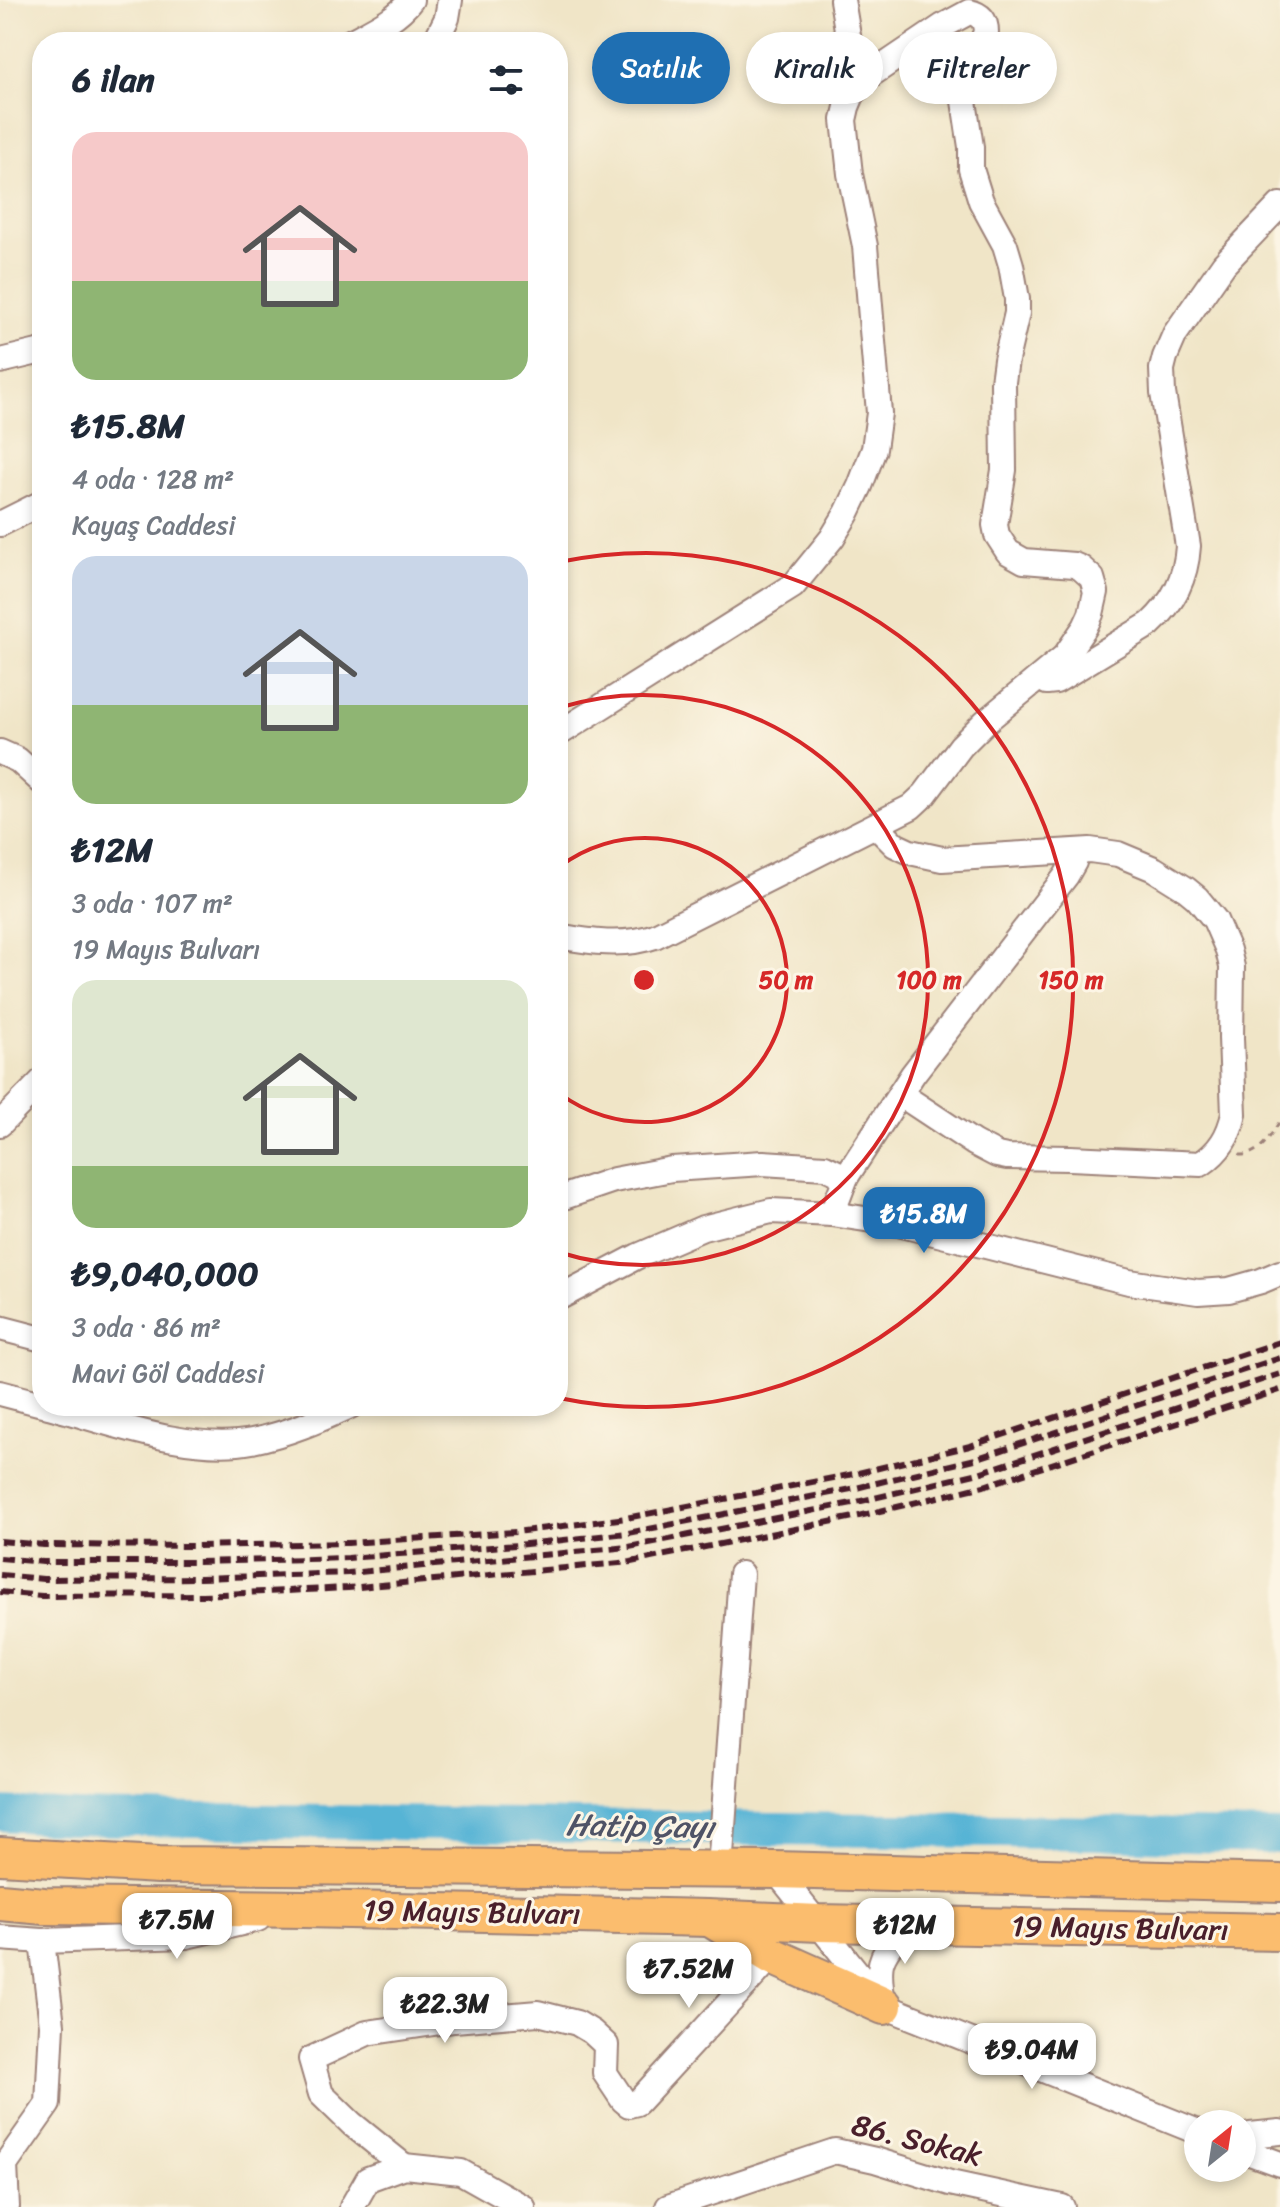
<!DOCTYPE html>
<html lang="tr">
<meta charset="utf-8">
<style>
body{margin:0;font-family:Sriracha,sans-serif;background:#f2f2f3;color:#1f2937;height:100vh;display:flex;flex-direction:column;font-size:30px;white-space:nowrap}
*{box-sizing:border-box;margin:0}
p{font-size:26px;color:#747a83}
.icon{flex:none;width:44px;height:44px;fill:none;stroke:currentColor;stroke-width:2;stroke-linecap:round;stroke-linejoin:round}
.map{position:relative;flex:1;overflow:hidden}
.side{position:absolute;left:32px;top:32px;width:536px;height:1384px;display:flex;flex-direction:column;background:#fff;border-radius:32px;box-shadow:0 4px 12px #0003}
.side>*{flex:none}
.banner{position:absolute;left:592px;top:32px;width:568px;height:72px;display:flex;gap:16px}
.needle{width:52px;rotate:30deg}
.controls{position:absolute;left:1184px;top:2110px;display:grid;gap:16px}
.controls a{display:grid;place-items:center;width:72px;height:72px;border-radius:50%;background:#fff;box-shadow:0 4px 12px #0003;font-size:40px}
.price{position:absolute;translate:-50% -68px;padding:0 18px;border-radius:16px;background:#fff;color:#222;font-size:26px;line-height:52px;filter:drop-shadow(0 2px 4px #0008)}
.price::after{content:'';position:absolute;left:50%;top:48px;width:24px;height:18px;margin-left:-12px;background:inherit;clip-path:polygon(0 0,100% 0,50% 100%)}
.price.active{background:#1f6fb2;color:#fff}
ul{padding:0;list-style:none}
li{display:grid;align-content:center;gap:16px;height:424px;padding:0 40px}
li span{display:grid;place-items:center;height:248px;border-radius:24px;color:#555}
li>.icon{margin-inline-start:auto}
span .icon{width:144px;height:144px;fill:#fffc;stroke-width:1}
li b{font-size:34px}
h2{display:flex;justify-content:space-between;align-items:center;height:96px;padding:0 40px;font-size:34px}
.tag{padding:0 28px;border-radius:36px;background:#fff;box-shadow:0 4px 12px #0003;font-size:28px;line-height:72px}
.tag.active{background:#1f6fb2;color:#fff}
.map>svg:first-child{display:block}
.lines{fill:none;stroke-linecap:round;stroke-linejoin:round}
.river{stroke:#57b4d5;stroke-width:34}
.minor-casing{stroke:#9d8279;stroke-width:28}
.highway-casing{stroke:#9d8279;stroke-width:40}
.path{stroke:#9d8279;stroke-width:3;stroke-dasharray:6 6;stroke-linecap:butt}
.minor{stroke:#fff;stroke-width:24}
.highway{stroke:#fbbd6e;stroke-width:36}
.rail{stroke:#4a1f2b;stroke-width:6;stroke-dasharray:12 6;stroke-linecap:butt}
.ring{fill:none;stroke:#d62828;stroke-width:4}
.labels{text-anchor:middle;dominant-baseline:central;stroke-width:6;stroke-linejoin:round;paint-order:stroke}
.street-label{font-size:30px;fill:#4a1f2b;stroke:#fcf5e5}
.water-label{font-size:32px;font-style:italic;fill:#4f5366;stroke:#fcf5e5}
.centre{fill:#d62828;stroke:#fcf5e5;stroke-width:4}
.ring-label{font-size:24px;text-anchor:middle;font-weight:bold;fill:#d62828;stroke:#fcf5e5;stroke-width:6;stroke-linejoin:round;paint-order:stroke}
</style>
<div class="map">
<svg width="1280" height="2207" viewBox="0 0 1280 2207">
<rect width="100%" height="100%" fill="#fcf5e5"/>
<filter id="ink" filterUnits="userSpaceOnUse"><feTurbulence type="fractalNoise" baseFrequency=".0125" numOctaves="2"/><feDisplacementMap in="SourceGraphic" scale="16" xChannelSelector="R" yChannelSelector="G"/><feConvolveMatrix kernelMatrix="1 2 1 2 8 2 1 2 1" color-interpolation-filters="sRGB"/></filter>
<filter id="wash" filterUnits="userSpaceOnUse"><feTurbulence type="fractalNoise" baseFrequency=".006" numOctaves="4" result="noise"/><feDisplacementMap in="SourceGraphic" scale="32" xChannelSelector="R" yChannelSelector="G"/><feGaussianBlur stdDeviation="1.8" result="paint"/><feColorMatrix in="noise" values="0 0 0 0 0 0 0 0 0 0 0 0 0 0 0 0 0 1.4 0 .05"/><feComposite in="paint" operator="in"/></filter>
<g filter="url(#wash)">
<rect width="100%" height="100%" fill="#f0e5c7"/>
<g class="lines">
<!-- river -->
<path class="river" d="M0,1814L77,1818L770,1829L1002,1831L1280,1837"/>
</g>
</g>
<g filter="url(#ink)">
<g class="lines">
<defs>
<g id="minor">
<path d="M842,0L850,47L869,76"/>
<path d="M350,42C370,31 397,19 411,0"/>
<path d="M435,42L447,18L450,0"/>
<path d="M0,361L42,351"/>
<path d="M0,524L42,503"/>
<path d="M1044,678L1047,682L1056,681L1150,624C1174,602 1186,578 1188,546L1163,393L1162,369L1165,357L1175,334L1224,264L1280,205"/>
<path d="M558,734L793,586L832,538L847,513L860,486L874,449L879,413L865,246L850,174L844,120L847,107L852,95L869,76L943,26L969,12C981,14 986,21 986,32L967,78L964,101L971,147V169L981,201L1005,245L1011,265L1017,299V313L1006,360L1003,382L1004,470L995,525L997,535L1008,552L1024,561L1074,565L1081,568L1092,578L1096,592L1091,614L1085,627L1065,656L985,722L961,746L925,794L911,807L655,936C624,947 590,942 558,936"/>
<path d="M0,752L18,760L42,782"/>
<path d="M876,826L895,845L910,852L942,859L1090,850L1118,854L1154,869L1186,889L1197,898L1215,920L1228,950L1232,967L1231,1038L1234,1114C1229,1136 1220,1151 1201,1164L1070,1158L1007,1157L997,1155L974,1143L900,1094"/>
<path d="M0,1124L42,1081"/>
<path d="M558,1199L614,1180L672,1169L763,1163L825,1167L846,1177"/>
<path d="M832,1214L846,1177L913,1074L1066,876L1074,862L1077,851"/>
<path d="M558,1298L638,1256L703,1228L771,1211L832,1214L898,1224L1129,1282L1198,1292L1229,1290L1261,1281L1280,1273"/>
<path d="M0,1328L42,1339"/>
<path d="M0,1393L42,1404"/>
<path d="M48,1406C109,1422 190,1453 252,1441C287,1434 319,1420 350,1406"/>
<path d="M720,1869L741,1574"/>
<path d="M775,1870L880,2001"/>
<path d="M0,1938L42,1941L186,1936L258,1919"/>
<path d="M883,2003C876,1957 880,1959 907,1923"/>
<path d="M884,2006L1198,2132"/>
<path d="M1242,2140L1250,2135L1280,2132"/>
<path d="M1242,2150L1280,2164"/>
<path d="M404,2166L352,2124L321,2094L311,2059L367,2033L454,2020L538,2013L577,2023L592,2032L606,2045L605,2073L623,2100L629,2105L637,2103L772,1956"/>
<path d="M7,2207L5,2165L48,2104L52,2025L42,1941"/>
<path d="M352,2207L368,2179L404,2166L461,2172L523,2207"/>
<path d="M668,2207L835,2151L875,2160L950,2183L1062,2207"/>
</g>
<g id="highway">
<path d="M0,1856L159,1865L775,1870L1280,1883"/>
<path d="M0,1902L44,1906L303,1909L708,1918L819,1923L1280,1932"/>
<path d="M713,1920L772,1956L884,2006"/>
</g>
</defs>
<!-- minor casing -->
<use href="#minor" class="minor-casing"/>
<!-- highway casing -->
<use href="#highway" class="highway-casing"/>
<!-- path -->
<path class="path" d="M1239,1155C1259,1156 1270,1137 1280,1121"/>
<!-- minor -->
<use href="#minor" class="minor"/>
<!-- highway -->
<use href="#highway" class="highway"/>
<!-- rail -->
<g class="rail">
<path d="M0,1541L44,1545L196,1546L348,1543L516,1532L626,1518L854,1474L970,1446L1280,1342"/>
<path d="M0,1558L43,1562H198L348,1558L517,1545L628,1533L856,1488L975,1459L1280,1358"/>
<path d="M0,1575L43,1579L200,1578L348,1573L629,1547L857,1502L979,1473L1280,1374"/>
<path d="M0,1592L42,1596L202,1595L348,1588L631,1562L859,1516L984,1486L1280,1390"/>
</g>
</g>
</g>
<!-- distance rings -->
<g class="ring">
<path d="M559 867A142 142 0 1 1 559 1093"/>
<path d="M558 708A285 285 0 1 1 558 1252"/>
<path d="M559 562A427 427 0 1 1 559 1398"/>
</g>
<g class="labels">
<!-- street labels -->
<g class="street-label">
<text transform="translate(472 1912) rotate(1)">19 Mayıs Bulvarı</text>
<text transform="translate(1120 1928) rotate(1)">19 Mayıs Bulvarı</text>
<text transform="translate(917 2140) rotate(14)">86. Sokak</text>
</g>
<!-- water labels -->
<g class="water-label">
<text transform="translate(640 1826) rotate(1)">Hatip Çayı</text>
</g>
</g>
<circle cx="644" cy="980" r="12" class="centre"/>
<g class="ring-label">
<text x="786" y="988">50 m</text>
<text x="929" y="988">100 m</text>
<text x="1071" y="988">150 m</text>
</g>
</svg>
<div class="controls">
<a><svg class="needle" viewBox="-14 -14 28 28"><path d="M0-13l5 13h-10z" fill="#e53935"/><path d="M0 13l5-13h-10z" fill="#747a83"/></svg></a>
</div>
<b class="price active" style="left:924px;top:1255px">₺15.8M</b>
<b class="price" style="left:177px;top:1961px">₺7.5M</b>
<b class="price" style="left:905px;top:1966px">₺12M</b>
<b class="price" style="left:689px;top:2010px">₺7.52M</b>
<b class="price" style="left:445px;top:2045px">₺22.3M</b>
<b class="price" style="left:1032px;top:2091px">₺9.04M</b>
<div class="banner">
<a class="tag active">Satılık</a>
<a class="tag">Kiralık</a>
<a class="tag">Filtreler</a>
</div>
<section class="side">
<h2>6 ilan<svg class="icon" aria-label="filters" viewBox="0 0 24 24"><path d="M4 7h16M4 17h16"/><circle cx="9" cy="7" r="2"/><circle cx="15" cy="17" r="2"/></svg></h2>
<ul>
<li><span style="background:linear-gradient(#f6c9c9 60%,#8fb573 0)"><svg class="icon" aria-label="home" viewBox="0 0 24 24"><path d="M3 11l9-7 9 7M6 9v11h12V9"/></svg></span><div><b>₺15.8M</b><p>4 oda · 128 m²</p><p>Kayaş Caddesi</p></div></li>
<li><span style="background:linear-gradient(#c9d6e8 60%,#8fb573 0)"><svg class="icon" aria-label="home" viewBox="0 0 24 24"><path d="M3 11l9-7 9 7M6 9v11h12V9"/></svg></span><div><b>₺12M</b><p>3 oda · 107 m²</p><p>19 Mayıs Bulvarı</p></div></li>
<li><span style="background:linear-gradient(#dfe7d0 75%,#8fb573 0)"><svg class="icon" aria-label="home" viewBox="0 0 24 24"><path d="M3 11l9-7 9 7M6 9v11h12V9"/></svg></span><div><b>₺9,040,000</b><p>3 oda · 86 m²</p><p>Mavi Göl Caddesi</p></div></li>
</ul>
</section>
</div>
